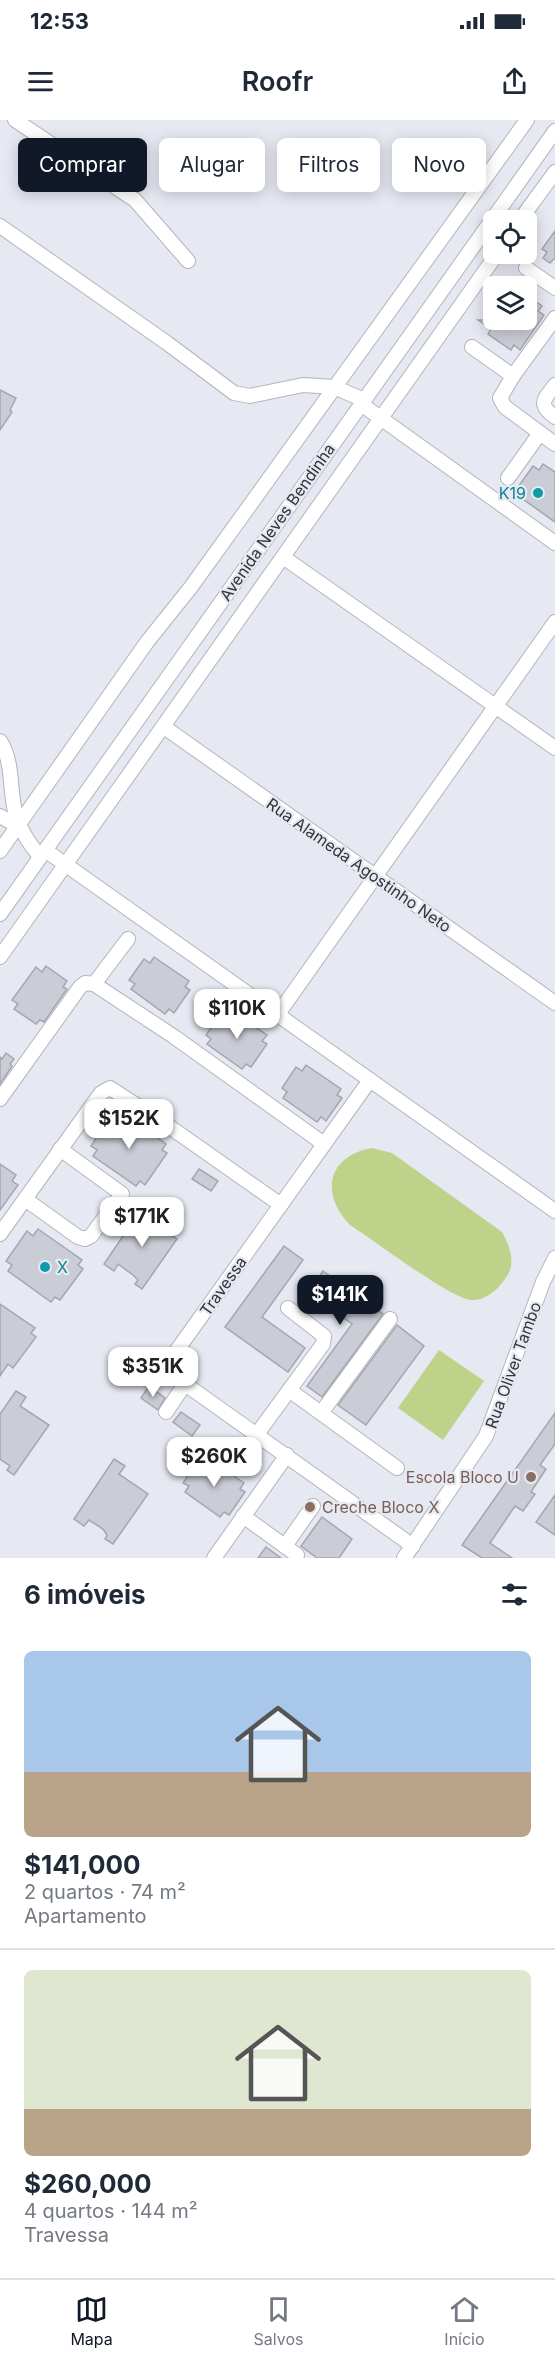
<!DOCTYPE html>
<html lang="pt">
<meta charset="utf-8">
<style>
body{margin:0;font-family:Inter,sans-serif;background:#f6f6f7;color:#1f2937;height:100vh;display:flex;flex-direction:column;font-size:22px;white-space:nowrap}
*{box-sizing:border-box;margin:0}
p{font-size:20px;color:#747a83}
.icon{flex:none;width:33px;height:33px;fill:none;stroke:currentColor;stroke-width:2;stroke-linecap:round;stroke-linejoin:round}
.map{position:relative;height:1438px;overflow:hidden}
.panel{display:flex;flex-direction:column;background:#fff;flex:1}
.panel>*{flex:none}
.hud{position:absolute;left:18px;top:18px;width:519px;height:54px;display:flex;gap:12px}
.fabs{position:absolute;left:483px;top:90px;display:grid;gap:12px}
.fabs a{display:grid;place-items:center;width:54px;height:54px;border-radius:9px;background:#fff;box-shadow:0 3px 15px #0003;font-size:30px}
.price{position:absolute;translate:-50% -51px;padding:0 14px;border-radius:12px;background:#fff;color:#222;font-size:20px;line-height:39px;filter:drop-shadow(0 2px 3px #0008)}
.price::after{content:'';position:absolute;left:50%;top:36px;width:18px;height:14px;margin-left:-9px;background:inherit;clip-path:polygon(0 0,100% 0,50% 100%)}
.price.on{background:#111827;color:#fff}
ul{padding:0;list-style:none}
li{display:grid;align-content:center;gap:12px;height:318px;padding:0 24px}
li+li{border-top:2px solid #e0e1e3}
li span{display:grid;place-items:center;height:186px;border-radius:9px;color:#555}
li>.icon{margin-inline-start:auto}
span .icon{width:108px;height:108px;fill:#fffc;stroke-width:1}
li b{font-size:26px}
h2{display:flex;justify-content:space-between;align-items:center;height:72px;padding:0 24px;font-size:26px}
.chip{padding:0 21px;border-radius:9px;background:#fff;box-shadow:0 3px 15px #0003;font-size:21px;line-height:54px}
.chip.on{background:#111827;color:#fff}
.status{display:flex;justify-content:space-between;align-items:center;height:42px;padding:0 30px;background:#fff;direction:ltr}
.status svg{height:16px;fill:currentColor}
header{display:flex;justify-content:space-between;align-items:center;height:78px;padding:0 24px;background:#fff;font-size:27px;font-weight:600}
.menu{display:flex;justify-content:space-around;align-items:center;height:84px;border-top:2px solid #e0e1e3;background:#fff;font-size:16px;color:#747a83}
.menu a{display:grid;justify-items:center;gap:3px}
.menu .on{color:#111827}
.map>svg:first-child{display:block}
.green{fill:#bed289}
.building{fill:#cbcdd6;stroke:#a4a6af;stroke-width:1.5}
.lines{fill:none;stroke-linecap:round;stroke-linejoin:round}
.minor-casing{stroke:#b3b4be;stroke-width:16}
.minor{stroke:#fff;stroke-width:14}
.culture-dot{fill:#0f9aa8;stroke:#e6e8f2;stroke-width:2}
.education-dot{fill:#8d6e63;stroke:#e6e8f2;stroke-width:2}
.labels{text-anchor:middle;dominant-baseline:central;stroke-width:4.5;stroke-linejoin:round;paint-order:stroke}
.culture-label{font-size:16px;fill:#0d838f;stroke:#e6e8f2;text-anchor:end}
.street-label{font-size:16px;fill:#333438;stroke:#e6e8f2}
.education-label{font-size:16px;fill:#785e54;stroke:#e6e8f2;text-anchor:end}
</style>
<div class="status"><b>12:53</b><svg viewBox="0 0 49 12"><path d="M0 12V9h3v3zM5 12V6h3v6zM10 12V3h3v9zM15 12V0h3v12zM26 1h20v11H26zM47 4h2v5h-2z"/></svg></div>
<header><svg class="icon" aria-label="menu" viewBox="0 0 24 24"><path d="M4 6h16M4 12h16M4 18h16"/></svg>Roofr<svg class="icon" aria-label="share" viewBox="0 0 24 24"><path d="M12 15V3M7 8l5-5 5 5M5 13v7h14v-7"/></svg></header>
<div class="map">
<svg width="555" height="1438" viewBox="0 0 555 1438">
<rect width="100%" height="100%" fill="#e6e8f2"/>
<!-- green -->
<g class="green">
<path d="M372,1028L392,1033L502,1112C510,1127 517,1144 505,1159C498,1169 486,1181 471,1180C448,1177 374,1120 350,1105C320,1074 327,1036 372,1028Z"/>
<path d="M439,1230L484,1261L443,1320L398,1288Z"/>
</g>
<!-- building -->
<g class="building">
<path d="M555,111V138L550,143L543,138L547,132L542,129Z"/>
<path d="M526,175L542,186L538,191L544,195L520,230L514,225L511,230L488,214L491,209L478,200H526Z"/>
<path d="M0,270L16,278L10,290L12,292L0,310Z"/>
<path d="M543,344L555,352V402L520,377L523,371L518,367L533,346L539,350Z"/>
<path d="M154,837L189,861L185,867L190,870L174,893L169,889L165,894L131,869L135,864L129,860L144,839L150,843Z"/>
<path d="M46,846L67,861L63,867L67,869L44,902L40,900L36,904L14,889L18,884L12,880L36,847L42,852Z"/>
<path d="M231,891L267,915L262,921L267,924L251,947L246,944L242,949L207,924L211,919L206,915L221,893L227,897Z"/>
<path d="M6,933L14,939L10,944L12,946L0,964V937L2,939Z"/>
<path d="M306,945L341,969L337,975L342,978L326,1001L321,997L317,1002L283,978L287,972L282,968L296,947L302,951Z"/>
<path d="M122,994L166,1024L162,1030L167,1033L145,1065L140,1061L136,1066L93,1036L97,1030L91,1026L103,1008L112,996L118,1000Z"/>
<path d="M0,1044L16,1055L12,1061L18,1065L0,1090Z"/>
<path d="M199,1049L218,1061L211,1071L192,1059Z"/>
<path d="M144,1085L154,1092L148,1100L177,1119L142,1169L135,1164L138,1160L133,1155L118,1144L114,1151L104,1144Z"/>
<path d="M38,1109L82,1140L78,1145L83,1149L60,1180L55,1177L51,1182L8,1151L12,1145L6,1141L27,1111L33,1116Z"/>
<path d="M284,1126L303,1140L262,1197L305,1228L288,1252L225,1207Z"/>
<path d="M323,1151L383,1194L322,1277L307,1266L352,1204L326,1185L320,1194L302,1180Z"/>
<path d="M0,1184L35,1208L31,1213L36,1217L13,1248L8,1244L0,1256Z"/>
<path d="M397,1205L424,1226L366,1305L338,1285Z"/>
<path d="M149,1266L165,1278L158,1290L141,1278Z"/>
<path d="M16,1271L26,1277L20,1286L49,1305L14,1355L7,1350L10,1346L0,1339V1294Z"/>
<path d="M181,1292L200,1305L192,1316L173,1302Z"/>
<path d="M555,1293V1324L540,1345L546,1349L531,1372L535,1374L523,1391L515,1386L490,1423L512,1438H482L462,1425Z"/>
<path d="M114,1339L125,1346L119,1354L148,1374L113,1424L105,1419L107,1415L103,1409L89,1400L84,1406L74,1399Z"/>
<path d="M209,1339L244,1363L240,1369L245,1372L229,1395L224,1392L220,1397L185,1372L189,1366L183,1363L198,1341L204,1345Z"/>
<path d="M555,1375V1415L536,1402Z"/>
<path d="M322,1397L352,1419L339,1438H317L301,1426Z"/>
<path d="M266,1427L281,1438H258Z"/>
</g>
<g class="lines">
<defs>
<g id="minor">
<path d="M15,0L135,80L188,141"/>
<path d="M520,100L555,52"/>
<path d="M0,106L167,223L234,273L250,276L303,265L334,267L364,280"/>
<path d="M526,148L555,168"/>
<path d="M555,198L513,256L500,278L505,287L555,324"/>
<path d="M472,227L513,256"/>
<path d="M555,265C544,280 537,284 555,297"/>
<path d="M361,284L555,423"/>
<path d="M508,358L540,313"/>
<path d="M283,437L555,628"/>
<path d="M164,607L555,883"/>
<path d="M0,621C14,642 9,672 16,696C21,712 30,724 40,737"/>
<path d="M0,696L18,706"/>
<path d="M45,730L555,1091"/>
<path d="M0,731L147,522L191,467L527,0"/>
<path d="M0,794L555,11"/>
<path d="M0,837L497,134"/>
<path d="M94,864L128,819"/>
<path d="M278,894L555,502"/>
<path d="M370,960L175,1233L173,1248L185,1264L413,1426"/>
<path d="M0,979L80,867L85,863L94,864L173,916L324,1024"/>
<path d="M25,1079L78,1117L85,1119L91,1116L122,1074L60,1029"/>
<path d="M0,1114L101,973L110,968L167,1005L281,1085"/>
<path d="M289,1270L397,1348"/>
<path d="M166,1292L185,1264"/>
<path d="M321,1293L390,1199"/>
<path d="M257,1314L323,1224L324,1216L288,1188"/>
<path d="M243,1396L297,1435"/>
<path d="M285,1426L313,1386"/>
<path d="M214,1438L287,1335"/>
<path d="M404,1438L486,1316L543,1162L555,1138"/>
</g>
</defs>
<!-- minor casing -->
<use href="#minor" class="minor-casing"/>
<!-- minor -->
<use href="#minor" class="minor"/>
</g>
<!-- markers -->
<g class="culture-dot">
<circle cx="538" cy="373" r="6"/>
<circle cx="45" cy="1147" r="6"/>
</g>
<g class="education-dot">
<circle cx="531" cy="1357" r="6"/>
<circle cx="310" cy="1387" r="6"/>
</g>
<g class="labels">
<!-- culture labels -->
<g class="culture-label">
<text x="526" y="373">K19</text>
<text x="57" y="1147" text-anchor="start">X</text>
</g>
<!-- street labels -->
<g class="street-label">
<text transform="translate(277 402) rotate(-55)">Avenida Neves Bendinha</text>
<text transform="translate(359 745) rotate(35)">Rua Alameda Agostinho Neto</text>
<text transform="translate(223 1166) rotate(-55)">Travessa</text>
<text transform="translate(513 1245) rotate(-70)">Rua Oliver Tambo</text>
</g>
<!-- education labels -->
<g class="education-label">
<text x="519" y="1357">Escola Bloco U</text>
<text x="322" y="1387" text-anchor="start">Creche Bloco X</text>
</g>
</g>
</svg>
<div class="fabs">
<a><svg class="icon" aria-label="locate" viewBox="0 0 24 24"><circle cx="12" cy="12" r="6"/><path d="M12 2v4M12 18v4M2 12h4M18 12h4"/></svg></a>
<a><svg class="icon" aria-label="layers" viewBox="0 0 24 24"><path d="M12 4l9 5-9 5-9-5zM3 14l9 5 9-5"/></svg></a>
</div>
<b class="price" style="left:237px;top:920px">$110K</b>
<b class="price" style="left:129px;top:1030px">$152K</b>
<b class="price" style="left:142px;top:1128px">$171K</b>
<b class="price on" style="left:340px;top:1206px">$141K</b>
<b class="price" style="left:153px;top:1278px">$351K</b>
<b class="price" style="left:214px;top:1368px">$260K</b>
<div class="hud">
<a class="chip on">Comprar</a>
<a class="chip">Alugar</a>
<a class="chip">Filtros</a>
<a class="chip">Novo</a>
</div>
</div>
<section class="panel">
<h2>6 imóveis<svg class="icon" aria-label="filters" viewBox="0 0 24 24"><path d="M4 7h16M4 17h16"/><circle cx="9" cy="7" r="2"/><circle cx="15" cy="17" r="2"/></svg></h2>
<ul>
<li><span style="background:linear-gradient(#a9c7e8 65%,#b9a48a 0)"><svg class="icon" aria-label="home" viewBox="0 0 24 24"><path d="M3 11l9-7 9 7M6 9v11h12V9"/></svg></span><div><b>$141,000</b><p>2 quartos · 74 m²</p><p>Apartamento</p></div></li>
<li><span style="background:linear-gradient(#dfe7d0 75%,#b9a48a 0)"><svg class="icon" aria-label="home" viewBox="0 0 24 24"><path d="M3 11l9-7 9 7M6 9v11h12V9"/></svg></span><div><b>$260,000</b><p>4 quartos · 144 m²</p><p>Travessa</p></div></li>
</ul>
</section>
<nav class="menu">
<a class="on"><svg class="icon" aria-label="map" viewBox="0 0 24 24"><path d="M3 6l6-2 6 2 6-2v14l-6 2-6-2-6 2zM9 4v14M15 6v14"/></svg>Mapa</a>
<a><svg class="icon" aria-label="saved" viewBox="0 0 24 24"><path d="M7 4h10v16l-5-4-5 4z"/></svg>Salvos</a>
<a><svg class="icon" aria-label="home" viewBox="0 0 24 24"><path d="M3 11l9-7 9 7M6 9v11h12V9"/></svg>Início</a>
</nav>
